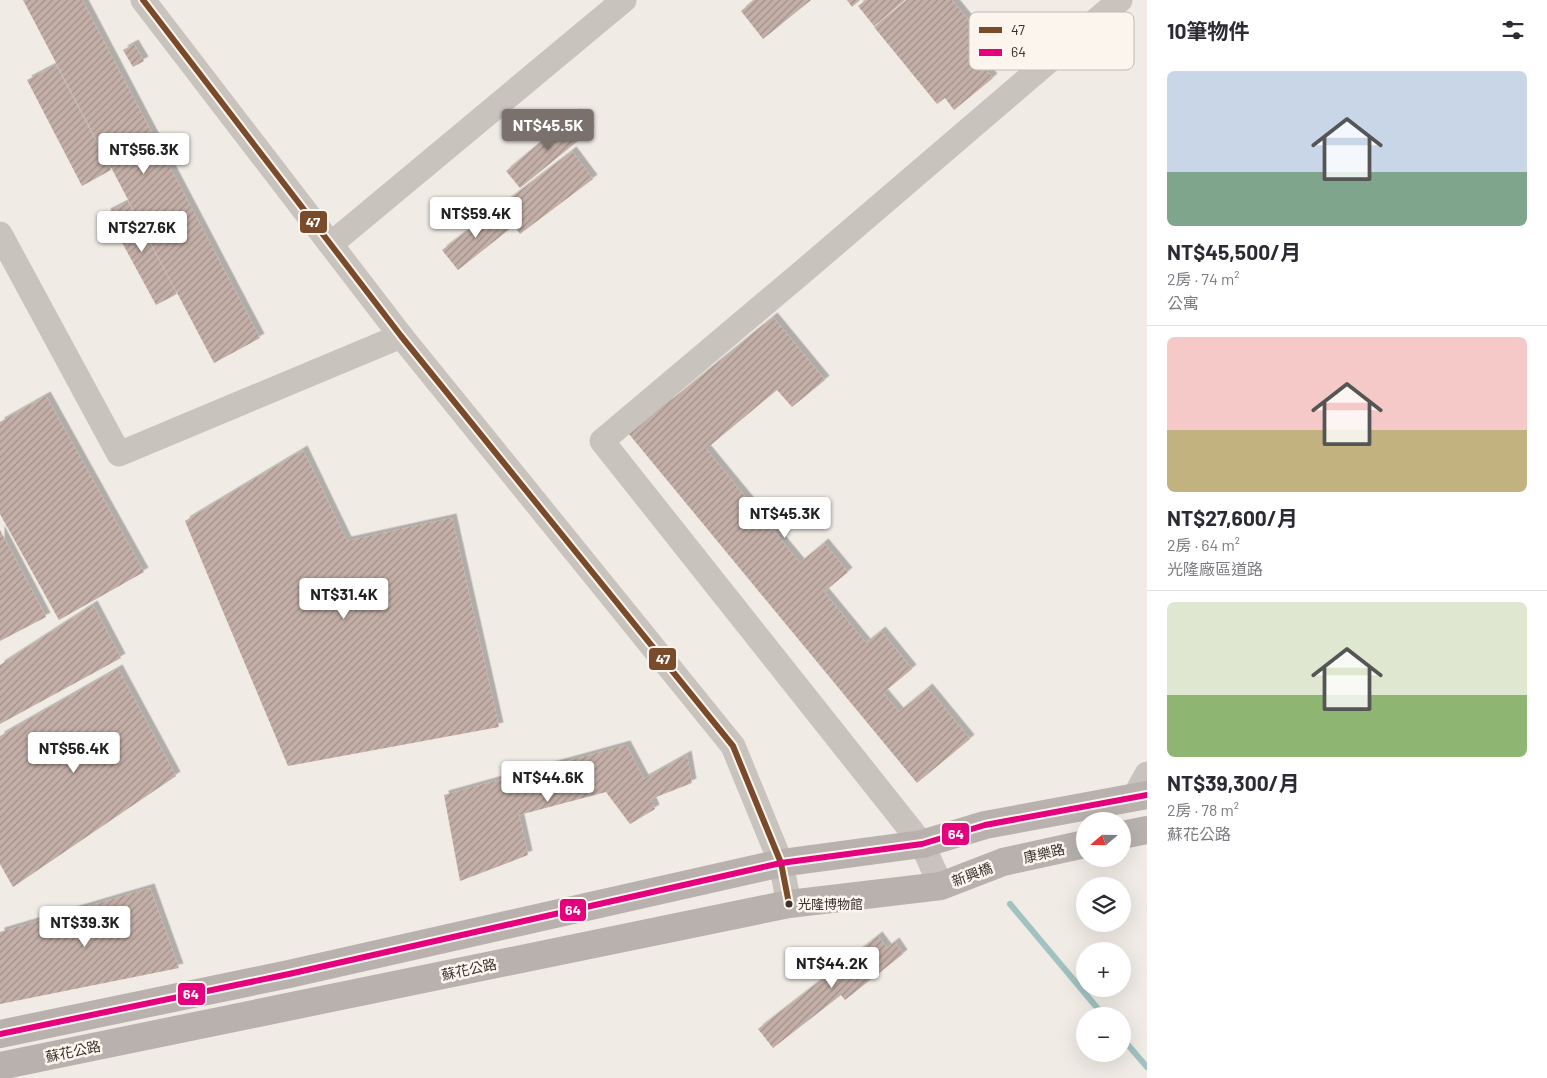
<!DOCTYPE html>
<html lang="zh-TW">
<meta charset="utf-8">
<style>
body{margin:0;font-family:Barlow,"Noto Sans TC",sans-serif;background:#f2f2f3;color:#2b2b33;height:100vh;display:flex;flex-direction:column;font-size:19px;white-space:nowrap}
*{box-sizing:border-box;margin:0}
p{font-size:16px;color:#7c7c81}
.icon{flex:none;width:28px;height:28px;fill:none;stroke:currentColor;stroke-width:2;stroke-linecap:round;stroke-linejoin:round}
.map{position:relative;flex:1;overflow:hidden}
.sheet{display:flex;flex-direction:column;background:#fff;width:400px}
.sheet>*{flex:none}
.needle{width:32px;rotate:250deg}
.buttons{position:absolute;left:1076px;top:812px;display:grid;gap:10px}
.buttons a{display:grid;place-items:center;width:55px;height:55px;border-radius:50%;background:#fff;box-shadow:0 5px 20px #0002;font-size:25px}
.price{position:absolute;translate:-50% -42px;padding:0 11px;border-radius:5px;background:#fff;color:#222;font-size:16px;line-height:32px;filter:drop-shadow(0 1px 2px #0008)}
.price::after{content:'';position:absolute;left:50%;top:30px;width:15px;height:11px;margin-left:-8px;background:inherit;clip-path:polygon(0 0,100% 0,50% 100%)}
.price.active{background:#7a716c;color:#fff}
ul{padding:0;list-style:none}
li{display:grid;align-content:center;gap:10px;height:265px;padding:0 20px}
li+li{border-top:1px solid #e1e1e2}
li span{display:grid;place-items:center;height:155px;border-radius:8px;color:#555}
li>.icon{margin-inline-start:auto}
span .icon{width:90px;height:90px;fill:#fffc;stroke-width:1}
li b{font-size:21px}
h2{display:flex;justify-content:space-between;align-items:center;height:60px;padding:0 20px;font-size:21px}
main{display:flex;flex:1;min-height:0}
.map>svg:first-child{display:block}
.lines{fill:none;stroke-linecap:round;stroke-linejoin:round}
.stream{stroke:#a1c2c1;stroke-width:6}
.building{fill:url(#building-hatch);filter:url(#shadow)}
.street{stroke:#c9c3be;stroke-width:25}
.primary{stroke:#b8b1ad;stroke-width:28}
.bus-1-casing{stroke:#fbf5ee;stroke-width:10}
.bus-2-casing{stroke:#fbf5ee;stroke-width:10}
.bus-1{stroke:#7a4b2a;stroke-width:6}
.bus-2{stroke:#e5007d;stroke-width:6}
.bus-dot{fill:#3b302b;stroke:#fbf5ee;stroke-width:2}
.labels{text-anchor:middle;dominant-baseline:central;stroke-width:5;stroke-linejoin:round;paint-order:stroke}
.bus-label{font-size:13px;fill:#3b302b;stroke:#fbf5ee;text-anchor:start}
.street-label{font-size:14px;fill:#3b302b;stroke:#fbf5ee}
.key{fill:#fbf5ee;stroke:#c1bab4;stroke-width:1}
.key-label{font-size:14px;fill:#3b302b}
.line-badge{stroke:#fbf5ee;stroke-width:2}
.badge-label{font-size:14px;text-anchor:middle;font-weight:bold;fill:#fff}
</style>
<main>
<div class="map">
<svg width="1147" height="1078" viewBox="0 0 1147 1078">
<defs>
<pattern id="building-hatch" width="6" height="6" patternUnits="userSpaceOnUse" patternTransform="scale(1.25)"><rect width="6" height="6" fill="#c3afa7"/><path d="M-1 1l2-2M0 6l6-6M5 7l2-2" fill="none" stroke="#a08f88"/></pattern>
<filter id="shadow"><feDropShadow dx="4.5" dy="-4.5" stdDeviation="0" flood-color="#0004"/></filter>
</defs>
<rect width="100%" height="100%" fill="#f0ebe5"/>
<g class="lines">
<!-- stream -->
<g class="stream">
<path d="M1010,904L1104,1016"/>
<path d="M1122,1038L1147,1067"/>
</g>
</g>
<!-- building -->
<g class="building">
<path d="M23,0H82L260,338L214,363Z"/>
<path d="M754,0H811L763,39L741,11Z"/>
<path d="M847,0H860L852,7Z"/>
<path d="M866,0H905L874,26L858,6Z"/>
<path d="M907,0H952L997,55L983,66L993,78L954,110L945,98L937,104L874,27Z"/>
<path d="M134,44L144,61L133,67L123,50Z"/>
<path d="M56,65L111,170L82,186L27,80Z"/>
<path d="M576,113L590,131L520,188L506,171Z"/>
<path d="M572,151L593,179L520,234L499,207Z"/>
<path d="M128,202L177,294L156,305L106,213Z"/>
<path d="M496,209L511,228L458,270L442,250Z"/>
<path d="M773,317L825,380L792,407L777,390L706,449L800,563L824,543L848,572L824,592L866,643L881,631L912,669L883,693L899,712L928,688L970,739L917,783L619,422L657,390L668,403Z"/>
<path d="M46,396L144,572L59,620L0,514V422Z"/>
<path d="M303,450L347,541L452,518L499,727L288,766L185,521Z"/>
<path d="M0,530L46,617L0,641Z"/>
<path d="M93,605L121,658L0,724V665Z"/>
<path d="M118,669L176,776L13,887L0,864V736Z"/>
<path d="M626,745L644,779L687,755L692,783L651,799L655,809L630,824L606,792L519,815L528,855L460,881L444,795Z"/>
<path d="M150,888L179,968L0,1004V932Z"/>
<path d="M878,936L887,948L895,942L903,954L845,1000L841,995L773,1048L758,1029Z"/>
</g>
<g class="lines">
<!-- street -->
<g class="street">
<path d="M143,0L401,336L733,746L781,863L789,904"/>
<path d="M0,234L119,454L401,336"/>
<path d="M331,244L624,0"/>
<path d="M1133,799L1147,774"/>
<path d="M941,886L922,844L602,441L806,269L1120,0"/>
</g>
<!-- primary -->
<g class="primary">
<path d="M1122,835L1147,830"/>
<path d="M0,1034L289,974L781,863L922,844L985,825L1147,795"/>
<path d="M0,1066L789,904L941,886L1003,862L1085,844"/>
</g>
<defs>
<path id="bus-1" d="M143,0L401,336L733,746L781,863L789,904"/>
<path id="bus-2" d="M0,1034L289,974L781,863L922,844L985,825L1147,795"/>
</defs>
<!-- bus-1 casing -->
<use href="#bus-1" class="bus-1-casing"/>
<!-- bus-2 casing -->
<use href="#bus-2" class="bus-2-casing"/>
<!-- bus-1 -->
<use href="#bus-1" class="bus-1"/>
<!-- bus-2 -->
<use href="#bus-2" class="bus-2"/>
</g>
<!-- markers -->
<circle class="bus-dot" cx="789" cy="904" r="4.5"/>
<g class="labels">
<!-- bus labels -->
<g class="bus-label">
<text x="798" y="904">光隆博物館</text>
</g>
<!-- street labels -->
<g class="street-label">
<text transform="translate(1044 853) rotate(-13)">康樂路</text>
<text transform="translate(972 874) rotate(-21)">新興橋</text>
<text transform="translate(469 969) rotate(-12)">蘇花公路</text>
<text transform="translate(73 1051) rotate(-12)">蘇花公路</text>
</g>
</g>
<!-- legend -->
<rect x="969" y="12" width="165" height="58" rx="8" class="key"/>
<rect x="979" y="27" width="23" height="6" fill="#7a4b2a"/>
<rect x="979" y="49" width="23" height="7" fill="#e5007d"/>
<g class="key-label">
<text x="1011" y="35">47</text>
<text x="1011" y="57">64</text>
</g>
<g class="line-badge">
<rect x="299" y="210" width="29" height="24" rx="5" fill="#7a4b2a"/>
<rect x="648" y="647" width="29" height="24" rx="5" fill="#7a4b2a"/>
<rect x="941" y="822" width="29" height="24" rx="5" fill="#e5007d"/>
<rect x="559" y="898" width="28" height="24" rx="5" fill="#e5007d"/>
<rect x="177" y="982" width="29" height="24" rx="5" fill="#e5007d"/>
</g>
<g class="badge-label">
<text x="313" y="227">47</text>
<text x="663" y="664">47</text>
<text x="956" y="839">64</text>
<text x="573" y="915">64</text>
<text x="191" y="999">64</text>
</g>
</svg>
<div class="buttons">
<a><svg class="needle" viewBox="-14 -14 28 28"><path d="M0-13l5 13h-10z" fill="#e53935"/><path d="M0 13l5-13h-10z" fill="#7c7c81"/></svg></a>
<a><svg class="icon" aria-label="layers" viewBox="0 0 24 24"><path d="M12 4l9 5-9 5-9-5zM3 14l9 5 9-5"/></svg></a>
<a>+</a>
<a>−</a>
</div>
<b class="price active" style="left:548px;top:151px">NT$45.5K</b>
<b class="price" style="left:144px;top:175px">NT$56.3K</b>
<b class="price" style="left:476px;top:239px">NT$59.4K</b>
<b class="price" style="left:142px;top:253px">NT$27.6K</b>
<b class="price" style="left:785px;top:539px">NT$45.3K</b>
<b class="price" style="left:344px;top:620px">NT$31.4K</b>
<b class="price" style="left:74px;top:774px">NT$56.4K</b>
<b class="price" style="left:548px;top:803px">NT$44.6K</b>
<b class="price" style="left:85px;top:948px">NT$39.3K</b>
<b class="price" style="left:832px;top:989px">NT$44.2K</b>
</div>
<section class="sheet">
<h2>10筆物件<svg class="icon" aria-label="filters" viewBox="0 0 24 24"><path d="M4 7h16M4 17h16"/><circle cx="9" cy="7" r="2"/><circle cx="15" cy="17" r="2"/></svg></h2>
<ul>
<li><span style="background:linear-gradient(#c9d6e8 65%,#7fa58c 0)"><svg class="icon" aria-label="home" viewBox="0 0 24 24"><path d="M3 11l9-7 9 7M6 9v11h12V9"/></svg></span><div><b>NT$45,500/月</b><p>2房 · 74 m²</p><p>公寓</p></div></li>
<li><span style="background:linear-gradient(#f6c9c9 60%,#c2b280 0)"><svg class="icon" aria-label="home" viewBox="0 0 24 24"><path d="M3 11l9-7 9 7M6 9v11h12V9"/></svg></span><div><b>NT$27,600/月</b><p>2房 · 64 m²</p><p>光隆廠區道路</p></div></li>
<li><span style="background:linear-gradient(#dfe7d0 60%,#8fb573 0)"><svg class="icon" aria-label="home" viewBox="0 0 24 24"><path d="M3 11l9-7 9 7M6 9v11h12V9"/></svg></span><div><b>NT$39,300/月</b><p>2房 · 78 m²</p><p>蘇花公路</p></div></li>
</ul>
</section>
</main>
